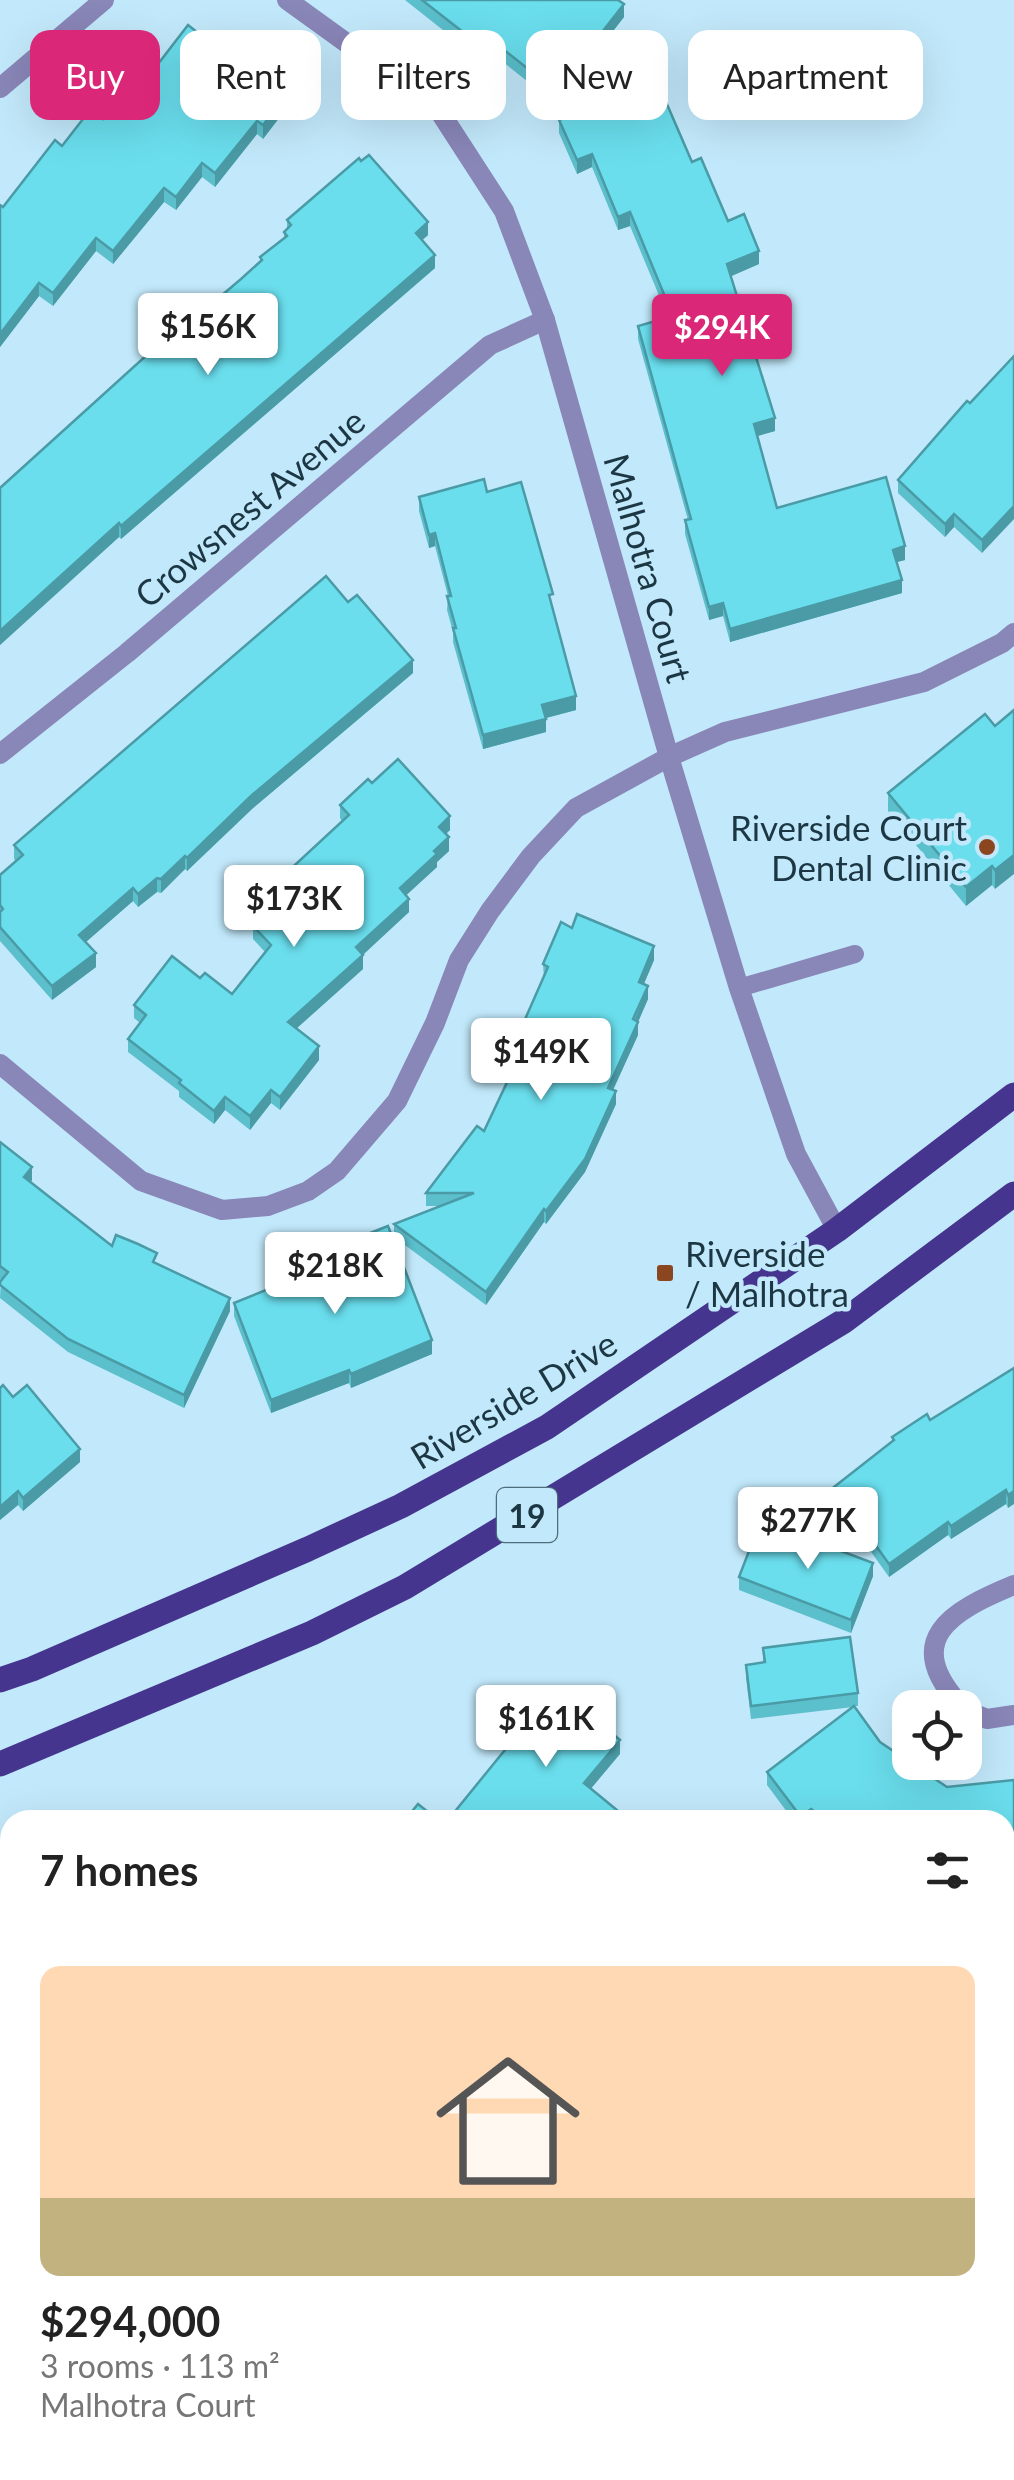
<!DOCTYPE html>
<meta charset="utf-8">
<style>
body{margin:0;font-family:Lato,sans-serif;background:#f2f2f2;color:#222;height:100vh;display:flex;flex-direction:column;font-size:38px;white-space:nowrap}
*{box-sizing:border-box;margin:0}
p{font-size:32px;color:#767676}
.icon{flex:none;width:55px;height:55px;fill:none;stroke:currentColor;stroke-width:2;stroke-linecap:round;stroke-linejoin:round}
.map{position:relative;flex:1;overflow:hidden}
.side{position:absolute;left:0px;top:1810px;width:1015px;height:670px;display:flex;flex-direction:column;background:#fff;border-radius:30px 30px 0 0;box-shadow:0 10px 40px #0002}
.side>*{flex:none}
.banner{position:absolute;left:30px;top:30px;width:955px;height:90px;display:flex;gap:20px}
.tools{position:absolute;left:892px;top:1690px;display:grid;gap:20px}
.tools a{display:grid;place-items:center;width:90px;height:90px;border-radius:20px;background:#fff;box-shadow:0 10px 40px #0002;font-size:50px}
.price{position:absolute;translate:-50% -85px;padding:0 22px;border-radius:10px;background:#fff;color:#222;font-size:32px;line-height:65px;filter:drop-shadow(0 2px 5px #0008)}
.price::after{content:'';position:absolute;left:50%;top:60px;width:30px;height:22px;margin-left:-15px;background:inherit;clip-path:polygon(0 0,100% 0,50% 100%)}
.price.current{background:#db2777;color:#fff}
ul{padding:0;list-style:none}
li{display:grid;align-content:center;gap:20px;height:530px;padding:0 40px}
li span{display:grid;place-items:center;height:310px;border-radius:20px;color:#555}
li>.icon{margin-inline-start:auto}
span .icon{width:180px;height:180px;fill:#fffc;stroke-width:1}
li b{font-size:42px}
h2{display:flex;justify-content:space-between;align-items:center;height:120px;padding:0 40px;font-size:42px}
.tag{padding:0 35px;border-radius:20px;background:#fff;box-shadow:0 10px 40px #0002;font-size:35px;line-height:90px}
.tag.current{background:#db2777;color:#fff}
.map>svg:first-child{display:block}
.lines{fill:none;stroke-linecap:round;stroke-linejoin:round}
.lane{stroke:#8986b8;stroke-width:18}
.street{stroke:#8986b8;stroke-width:20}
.primary{stroke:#46358e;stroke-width:25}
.wall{fill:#5bbfcc}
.shaded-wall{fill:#4a9ba6}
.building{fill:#6adeed;stroke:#4a9ba6;stroke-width:2.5}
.poi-dot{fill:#8c461f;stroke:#c2e9fb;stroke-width:4}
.labels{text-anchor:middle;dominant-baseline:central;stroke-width:9;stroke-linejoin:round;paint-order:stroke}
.shield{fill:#c2e9fb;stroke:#4e6c7a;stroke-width:2.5}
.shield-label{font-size:32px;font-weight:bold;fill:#1c3743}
.street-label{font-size:35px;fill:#1c3743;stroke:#c2e9fb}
.poi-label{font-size:35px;fill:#1c3743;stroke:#c2e9fb;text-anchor:end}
</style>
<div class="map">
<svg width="1014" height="2480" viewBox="0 0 1014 2480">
<rect width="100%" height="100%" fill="#c2e9fb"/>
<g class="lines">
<!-- lane -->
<path class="lane" d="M739,988L855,954"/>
<!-- street -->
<g class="street">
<path d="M287,0L438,109L504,211L545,320L669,757L739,988L796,1154L837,1230"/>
<path d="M0,88L104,0"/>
<path d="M0,754L127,653L490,345L545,320"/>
<path d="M0,1064L141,1181L222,1210L268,1206L308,1191L337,1171L397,1101L435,1023L459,960L490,911L531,856L576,808L669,757L725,732L924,682L1002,643L1014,633"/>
<path d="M963,1708C899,1640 951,1611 1014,1585"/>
<path d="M965,1710L987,1719L1014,1715"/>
<path d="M1005,2246L1014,2250"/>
<path d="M0,2340L10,2349"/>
<path d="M130,2470L143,2480"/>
<path d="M700,2470L713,2480"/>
<path d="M109,2480L117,2470"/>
</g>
<!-- primary -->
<g class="primary">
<path d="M0,1680L32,1669L308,1549L401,1506L547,1427L837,1230L1014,1095"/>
<path d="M0,1764L312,1633L405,1587L844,1321L1014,1194"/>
</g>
</g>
<!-- wall -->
<g class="wall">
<path d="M405,0H618L624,17L556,104L489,51L482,61Z"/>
<path d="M158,64L289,105L263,139L257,134L215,187L202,177L176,210L164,202L113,264L96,251L53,306L39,296L0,347V205L3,207L62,146L103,119Z"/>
<path d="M569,101L692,162L728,221L759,264L731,276L775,431L757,436L777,508L905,560L897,562L902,593L730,642L723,616L709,620L685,534V520H688L638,339V326L668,317L630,226L618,230L592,167L577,174L559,133V120L570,115Z"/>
<path d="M287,220L428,235L422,240L435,268L121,539L119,537L0,645L144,357V348L182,329L241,279L260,261V257L284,238V232L287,229Z"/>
<path d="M1014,356L982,553L954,527L945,537L898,493V480Z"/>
<path d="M487,492L553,607L576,710L546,718V732L483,749L453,642V632L447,610L448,596L435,546L429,548L419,511V497Z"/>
<path d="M413,673L252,809L187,871L185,869L161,893L157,892L138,907L133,901L86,942L96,967L52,1000L0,941V875L16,861L14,859V845Z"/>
<path d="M1014,710L995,889L992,885L966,906L888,811V793L995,726Z"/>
<path d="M372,783L450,830L446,834L449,851L437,862V867L406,895L409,912L363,955V969L296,1029L319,1060L280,1110L271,1103L250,1130L225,1110L214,1124L179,1097V1091L128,1052V1039L140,1023L134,1018V1005L200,978L232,994L265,952L253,939V926L265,915V902L270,898V888L342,821L340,818V805Z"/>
<path d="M654,960L644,984L648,999L638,1022V1035L613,1090L616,1104L585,1172L546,1224L544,1222L486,1305L394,1237V1224L440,1206H426V1193L484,1131L523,1048L519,1047V1033L544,978L543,964Z"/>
<path d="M0,1142L32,1180L30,1182L112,1246L157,1264L230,1311L184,1408L68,1352L0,1298L1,1280L0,1279Z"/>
<path d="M335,1247L432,1354L351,1388L349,1383L271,1413L234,1316V1303L336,1262Z"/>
<path d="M1014,1368L1008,1508L1006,1504L951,1539L948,1535L889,1577L834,1500V1487L892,1442V1437L930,1420Z"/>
<path d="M0,1388L13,1397L80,1462L23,1511L18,1505L0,1520Z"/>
<path d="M774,1545L873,1576L851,1633L739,1590V1577Z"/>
<path d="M763,1648L858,1693V1706H854L880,1742L947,1787L1014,1780V1908L1005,1909V1820H793L767,1785V1772L853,1707L751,1719L746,1678V1665L763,1663Z"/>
<path d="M10,2273V2310L0,2302V2286Z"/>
<path d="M207,2470H357L365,2480H225L221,2476L219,2479Z"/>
<path d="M486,2470H619L618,2475L624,2480H498Z"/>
<path d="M768,2470H887L879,2480H781Z"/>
</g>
<!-- shaded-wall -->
<g class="shaded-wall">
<path d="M624,4V17L556,104V91Z"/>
<path d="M489,38V51L482,61V47Z"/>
<path d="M289,91V105L263,139V125Z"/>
<path d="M257,121V134L215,187V173Z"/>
<path d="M592,154V167L577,174V160Z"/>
<path d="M202,163V177L176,210V197Z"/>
<path d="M164,188V202L113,264V251Z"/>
<path d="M630,212V226L618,230V217Z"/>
<path d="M428,222V235L416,246V233Z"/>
<path d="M96,238V251L53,306V293Z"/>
<path d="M759,251V264L727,278V264Z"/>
<path d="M435,255V268L121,539V526Z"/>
<path d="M39,283V296L0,347V334Z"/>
<path d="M775,418V431L754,437V424Z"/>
<path d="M1014,506V519L982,553V540Z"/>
<path d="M954,514V527L945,537V524Z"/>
<path d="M119,523V537L0,645V631Z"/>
<path d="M435,533V546L429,548V535Z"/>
<path d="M905,546V560L893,563V550Z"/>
<path d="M902,580V593L730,642V629Z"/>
<path d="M723,603V616L709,620V607Z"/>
<path d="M413,660V673L252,809L187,871V858L252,795Z"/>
<path d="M576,696V710L542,719V705Z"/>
<path d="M546,719V732L483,749V735Z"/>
<path d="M450,816V830L439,840V827Z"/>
<path d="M449,837V851L437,862V867L400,901V888Z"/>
<path d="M1014,855V874L995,889V870Z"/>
<path d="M185,856V869L161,893V879Z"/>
<path d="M992,866V885L966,906V887Z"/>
<path d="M157,878V892L138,907V894Z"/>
<path d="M133,888V901L79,948V935Z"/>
<path d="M409,899V912L356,961V947Z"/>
<path d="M654,946V960L639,995V982Z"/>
<path d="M96,953V967L52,1000V986Z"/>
<path d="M363,955V969L288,1036V1022Z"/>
<path d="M648,986V999L638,1022V1035L608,1101V1088Z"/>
<path d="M319,1046V1060L280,1110V1097Z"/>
<path d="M271,1090V1103L250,1130V1116Z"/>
<path d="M616,1091V1104L585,1172L546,1224V1211Z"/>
<path d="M225,1097V1110L214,1124V1111Z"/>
<path d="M32,1167V1180L24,1191V1177Z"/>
<path d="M544,1209V1222L486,1305V1292Z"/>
<path d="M230,1298V1311L184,1408V1395Z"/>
<path d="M432,1340V1354L351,1388V1374Z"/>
<path d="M349,1370V1383L271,1413V1400Z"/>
<path d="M80,1449V1462L23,1511V1498Z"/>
<path d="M1006,1490V1504L951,1539V1526Z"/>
<path d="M18,1491V1505L0,1520V1507Z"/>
<path d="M1014,1491V1504L1008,1508V1495Z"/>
<path d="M948,1522V1535L889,1577V1564Z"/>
<path d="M873,1563V1576L851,1633V1620Z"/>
<path d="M620,1740V1754L584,1797V1783Z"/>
<path d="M811,1809V1820H801V1817Z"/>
<path d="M1014,2096V2110L1005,2121V2107Z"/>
<path d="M1014,2422V2436L1005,2467V2454Z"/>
<path d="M42,2470H53L45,2480H34Z"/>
<path d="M876,2470H887L879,2480H868Z"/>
</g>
<!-- building -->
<g class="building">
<path d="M422,0H618L624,4L556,91L489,38L482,47Z"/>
<path d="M188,25L216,47L222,40L289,91L263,125L257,121L215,173L202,163L176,197L164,188L113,251L96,238L53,293L39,283L0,334V205L3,207L55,140L62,146L90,110L103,119L152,58L158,64Z"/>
<path d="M650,65L692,162L701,158L728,221L744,214L759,251L727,264L775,418L754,424L777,508L886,477L905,546L893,550L902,580L730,629L723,603L709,607L685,520L691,519L638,326L673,316L630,212L618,217L592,154L577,160L559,120L580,111L569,101Z"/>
<path d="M369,155L428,222L416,233L435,255L121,526L119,523L0,631V488L148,354L144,348L176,321L182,329L241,279L262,260L260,257L287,236L284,232L291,225L287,220L359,158L361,161Z"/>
<path d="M1014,356V506L982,540L954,514L945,524L898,480L967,401L970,403Z"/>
<path d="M484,479L487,492L521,482L553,594L549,595L576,696L542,705L546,719L483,735L453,628H456L447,596H451L435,533L429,535L419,497Z"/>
<path d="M326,576L348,602L357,595L413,660L252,795L187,858L185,856L161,879L157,878L138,894L133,888L79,935L96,953L52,986L0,927V912L3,909L0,905V875L23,855L14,845Z"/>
<path d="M1014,710V855L995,870L992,866L966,887L888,793L985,714L995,726Z"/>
<path d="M398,759L450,816L439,827L449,837L434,851L437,854L400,888L409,899L356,947L363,955L288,1022L319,1046L280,1097L271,1090L250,1116L225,1097L214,1111L179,1083L181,1080L128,1039L146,1015L134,1005L172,956L200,978L205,973L232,994L271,945L253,926L271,910L265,902L275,893L270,888L349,815L340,805L368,779L372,783Z"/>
<path d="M577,914L654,946L639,982L648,986L633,1019L638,1022L608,1088L616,1091L585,1159L546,1211L544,1209L486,1292L394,1224L474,1193H426L477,1126L484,1131L528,1038L519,1033L548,967L543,964L561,922L572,928Z"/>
<path d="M0,1142L32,1167L24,1177L112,1246L116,1235L138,1244L157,1253L153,1262L230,1298L184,1395L68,1339L0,1285V1282L8,1272L0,1266Z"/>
<path d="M388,1226L432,1340L351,1374L349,1370L271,1400L234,1303L340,1260L335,1247Z"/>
<path d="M1014,1368V1491L1008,1495L1006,1490L951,1526L948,1522L889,1564L834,1487L894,1440L892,1437L927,1414L930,1420Z"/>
<path d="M3,1385L13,1397L27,1385L80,1449L23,1498L18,1491L0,1507V1388Z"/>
<path d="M780,1528L873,1563L851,1620L739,1577L754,1538L774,1545Z"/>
<path d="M850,1637L858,1693L751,1706L746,1665L765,1662L763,1648Z"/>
<path d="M556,1687L620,1740L584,1783L629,1820H448Z"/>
<path d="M854,1706L880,1742L947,1787L1014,1780V1895L1005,1896V1820H828L811,1809L801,1817L767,1772Z"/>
<path d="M418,1804L438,1820H405Z"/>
<path d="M1005,2079L1014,2087V2096L1005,2107Z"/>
<path d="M10,2273V2295L0,2288Z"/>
<path d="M1014,2305V2422L1005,2454V2312Z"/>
<path d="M0,2410L10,2418V2470H42L34,2480H0Z"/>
<path d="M229,2470H357L365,2476L361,2480H241Z"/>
<path d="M502,2470H612L624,2480H514Z"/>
<path d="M785,2470H876L868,2480H797Z"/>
<path d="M928,2470H1000L998,2480H925Z"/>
</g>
<!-- markers -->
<g class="poi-dot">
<circle cx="987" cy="847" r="10"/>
<rect x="655" y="1263" width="20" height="20" rx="5"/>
</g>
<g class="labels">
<!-- shield labels -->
<rect class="shield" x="497" y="1488" width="60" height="54" rx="8"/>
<g class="shield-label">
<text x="527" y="1515">19</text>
</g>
<!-- street labels -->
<g class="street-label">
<text transform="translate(249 507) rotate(-40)">Crowsnest Avenue</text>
<text transform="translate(649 568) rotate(74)">Malhotra Court</text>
<text transform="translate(513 1399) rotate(-31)">Riverside Drive</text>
</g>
<!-- poi labels -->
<g class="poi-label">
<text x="967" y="827">Riverside Court<tspan x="967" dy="40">Dental Clinic</tspan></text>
<text x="685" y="1253" text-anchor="start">Riverside<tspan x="685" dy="40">/ Malhotra</tspan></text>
</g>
</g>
</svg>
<div class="tools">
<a><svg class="icon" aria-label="locate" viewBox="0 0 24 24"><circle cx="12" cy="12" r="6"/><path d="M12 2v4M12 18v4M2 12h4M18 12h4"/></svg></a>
</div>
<b class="price" style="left:208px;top:378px">$156K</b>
<b class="price current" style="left:722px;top:379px">$294K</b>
<b class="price" style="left:294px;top:950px">$173K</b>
<b class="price" style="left:541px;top:1103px">$149K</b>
<b class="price" style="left:335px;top:1317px">$218K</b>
<b class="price" style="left:808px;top:1572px">$277K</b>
<b class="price" style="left:546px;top:1770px">$161K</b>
<div class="banner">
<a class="tag current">Buy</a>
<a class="tag">Rent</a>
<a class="tag">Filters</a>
<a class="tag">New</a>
<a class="tag">Apartment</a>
</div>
<section class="side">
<h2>7 homes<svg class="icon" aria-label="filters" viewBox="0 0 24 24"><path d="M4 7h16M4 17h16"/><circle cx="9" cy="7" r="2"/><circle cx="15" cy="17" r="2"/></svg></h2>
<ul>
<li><span style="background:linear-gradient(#ffd9b3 75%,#c2b280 0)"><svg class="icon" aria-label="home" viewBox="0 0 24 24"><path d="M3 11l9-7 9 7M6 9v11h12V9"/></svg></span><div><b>$294,000</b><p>3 rooms · 113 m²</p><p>Malhotra Court</p></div></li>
</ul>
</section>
</div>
